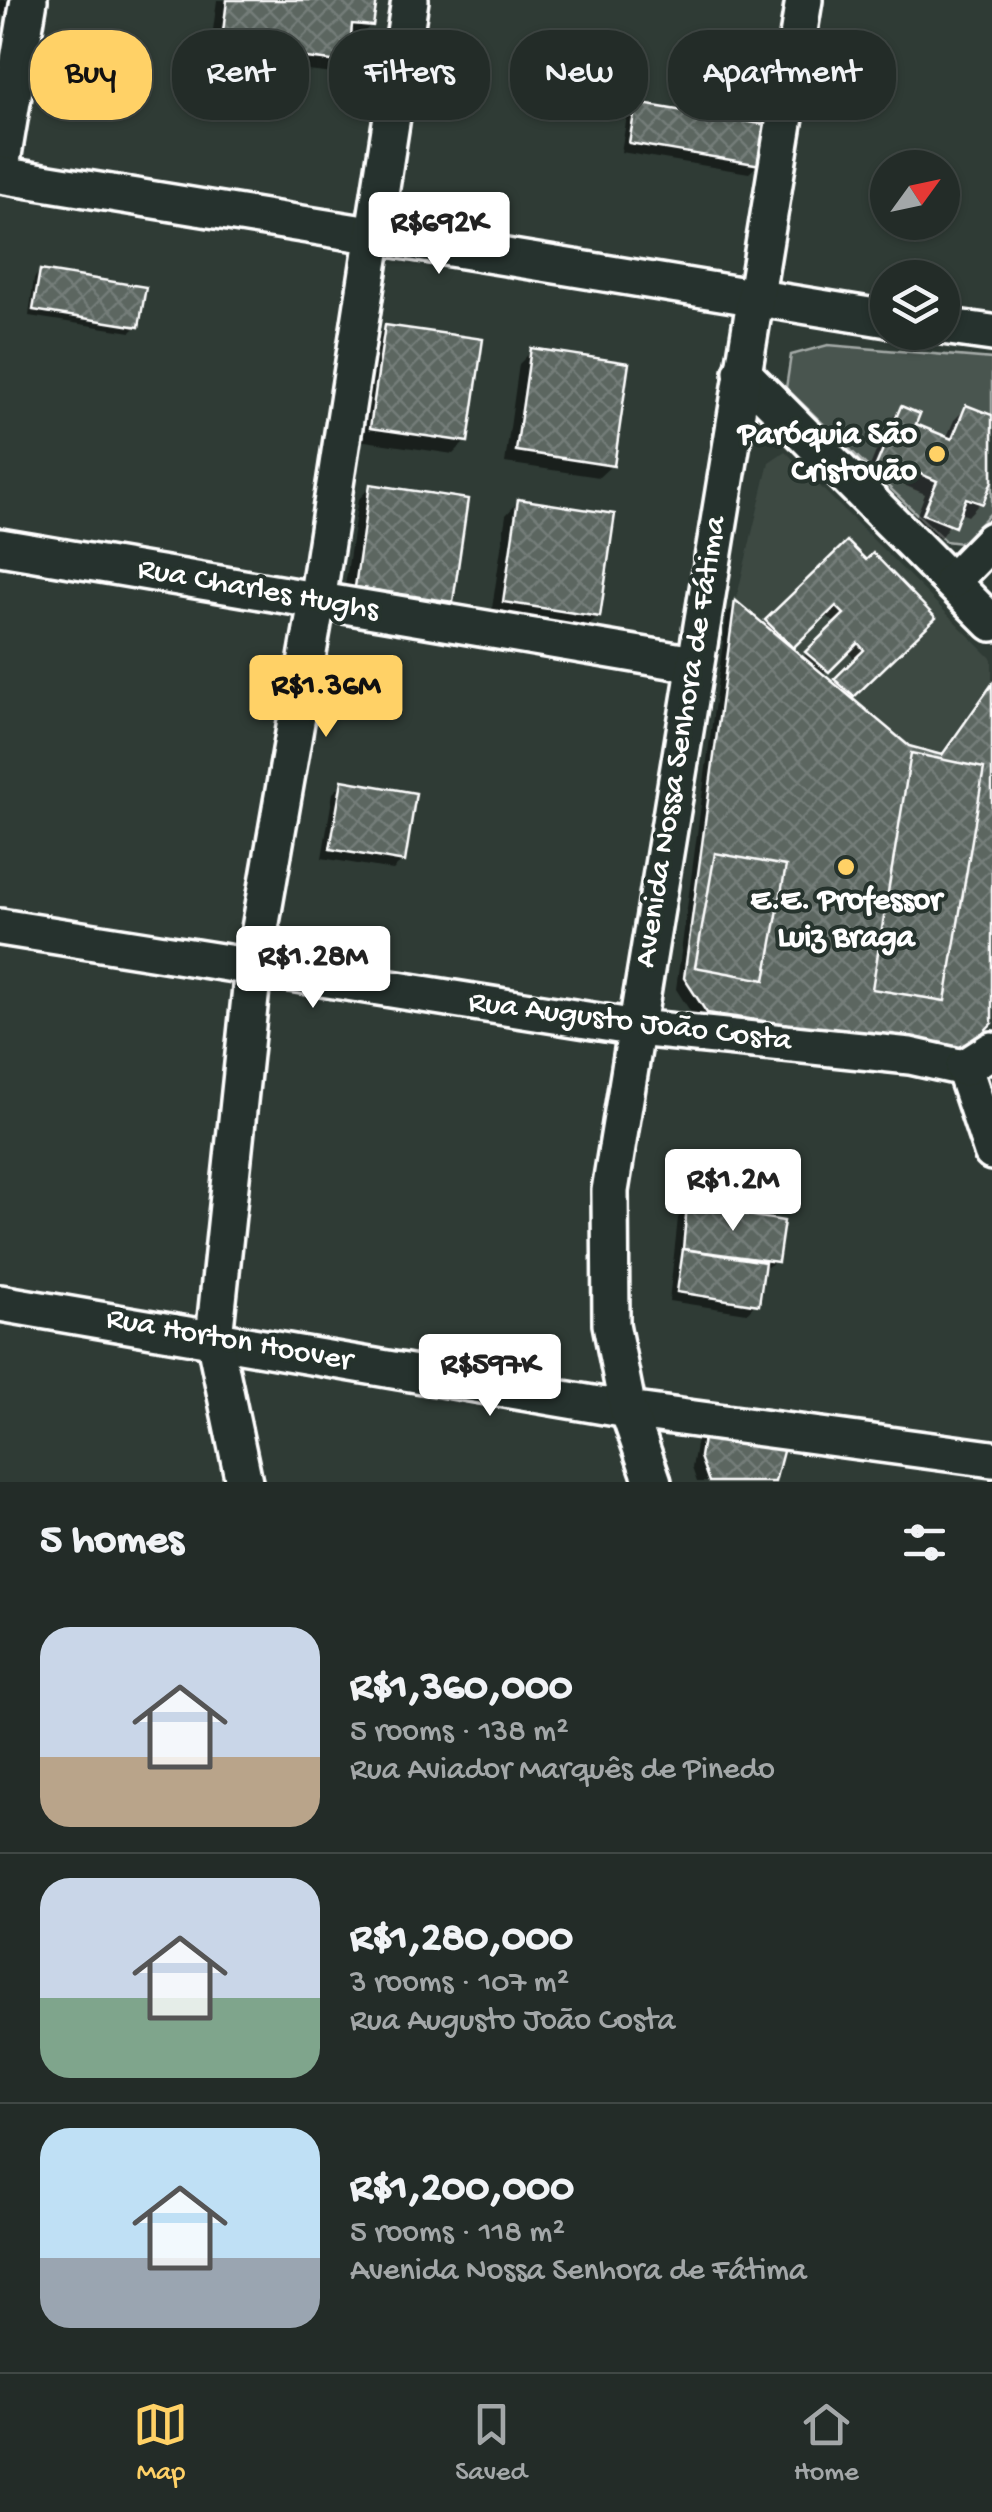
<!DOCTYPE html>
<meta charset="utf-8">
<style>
body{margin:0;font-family:"Gochi Hand",sans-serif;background:#2b3430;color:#f1f3f6;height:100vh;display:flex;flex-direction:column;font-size:38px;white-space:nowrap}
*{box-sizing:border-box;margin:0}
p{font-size:32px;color:#a3a7a8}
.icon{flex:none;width:55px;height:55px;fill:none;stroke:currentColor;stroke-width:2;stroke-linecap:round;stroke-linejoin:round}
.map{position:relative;height:1482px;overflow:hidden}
.panel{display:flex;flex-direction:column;background:#232c28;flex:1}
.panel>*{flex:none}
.top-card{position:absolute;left:30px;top:30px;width:932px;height:90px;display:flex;gap:20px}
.needle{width:65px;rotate:57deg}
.controls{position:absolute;left:870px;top:150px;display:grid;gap:20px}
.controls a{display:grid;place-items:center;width:90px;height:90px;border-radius:50%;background:#232c28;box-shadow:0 2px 8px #0004,0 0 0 2px #404845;font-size:50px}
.price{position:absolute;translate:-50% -85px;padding:0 22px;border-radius:10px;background:#fff;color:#222;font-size:32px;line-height:65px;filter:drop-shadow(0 2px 5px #0008)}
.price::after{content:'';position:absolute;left:50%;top:60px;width:30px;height:22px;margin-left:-15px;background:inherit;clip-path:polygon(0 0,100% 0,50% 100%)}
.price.on{background:#ffd166;color:#111}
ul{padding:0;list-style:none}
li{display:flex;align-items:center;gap:30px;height:250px;padding:0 40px}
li+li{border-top:2px solid #404845}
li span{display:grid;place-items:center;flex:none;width:280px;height:200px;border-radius:30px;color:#555}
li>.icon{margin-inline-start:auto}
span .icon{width:120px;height:120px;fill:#fffc;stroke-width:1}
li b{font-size:42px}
h2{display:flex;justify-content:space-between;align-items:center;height:120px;padding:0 40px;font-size:42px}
.pill{padding:0 35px;border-radius:40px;background:#232c28;box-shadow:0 2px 8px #0004,0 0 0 2px #404845;font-size:35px;line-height:90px}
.pill.on{background:#ffd166;color:#111}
.dock{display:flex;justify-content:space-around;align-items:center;height:140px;border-top:2px solid #404845;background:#232c28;font-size:28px;color:#a3a7a8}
.dock a{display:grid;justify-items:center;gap:5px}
.dock .on{color:#ffd166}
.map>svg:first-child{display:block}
.built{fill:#3c4842}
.park{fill:#4a544f;stroke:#a4aaa7;stroke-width:2.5}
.shadow{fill:#0007;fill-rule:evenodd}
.building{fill:url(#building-cross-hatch);stroke:#fff;stroke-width:2.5}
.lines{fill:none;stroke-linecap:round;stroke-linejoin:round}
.minor-casing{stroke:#fff;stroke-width:42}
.minor{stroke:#26332d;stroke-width:35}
.poi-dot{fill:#ffd166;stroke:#26332d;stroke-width:4}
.labels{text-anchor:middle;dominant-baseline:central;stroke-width:8;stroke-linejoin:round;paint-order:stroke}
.poi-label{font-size:32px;font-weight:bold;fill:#fff;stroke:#26332d;text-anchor:end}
.street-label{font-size:32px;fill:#fff;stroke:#26332d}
</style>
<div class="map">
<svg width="992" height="1482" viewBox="0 0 992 1482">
<defs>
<pattern id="building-cross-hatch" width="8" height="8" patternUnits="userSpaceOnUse" patternTransform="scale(2.5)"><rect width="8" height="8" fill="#5b6661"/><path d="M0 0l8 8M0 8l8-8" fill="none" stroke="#747d79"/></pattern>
</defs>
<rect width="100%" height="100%" fill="#2f3b35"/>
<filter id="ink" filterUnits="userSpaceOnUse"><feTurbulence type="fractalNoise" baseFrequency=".01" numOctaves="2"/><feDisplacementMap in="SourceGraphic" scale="20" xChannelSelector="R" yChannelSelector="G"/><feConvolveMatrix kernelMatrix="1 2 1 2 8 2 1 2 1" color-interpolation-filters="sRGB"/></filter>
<g filter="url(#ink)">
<!-- built -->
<path class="built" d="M785,451L992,659V681L941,753L909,745L736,600L769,462Z"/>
<!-- park -->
<path class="park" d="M828,345L992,359V512L961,543L945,541L786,388L791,355Z"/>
<!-- shadow -->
<g class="shadow">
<path d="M0,0H14L6,16L0,15Z"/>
<path d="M217,0H374L371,25L358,38L349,37L347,61L334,74L209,60Z"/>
<path d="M637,106L759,164L749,173L621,152L627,116Z"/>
<path d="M40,272L137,326L131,332L29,316L34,278Z"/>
<path d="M386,327L466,441L453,454L358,440L373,340Z"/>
<path d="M532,351L612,465L599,477L505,463L519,364Z"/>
<path d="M966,408L992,418V475L980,503L968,516L958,512L940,538L912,527L925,494L892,480L883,489L864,481L888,422L901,409L913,426L946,439L954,420Z"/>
<path d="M370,487L450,601L437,613L343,599L358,500Z"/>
<path d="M518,502L598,616L585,629L491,615L506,515Z"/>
<path d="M847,544L933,618L849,699L908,748L941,757L992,684V1020L959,1053L697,1022L676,989L727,613L736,604L763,626ZM825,614L837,625L801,659L789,649ZM847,651L857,661L832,685L821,676Z"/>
<path d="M343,783L403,860L393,870L322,858L333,793Z"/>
<path d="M688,1208L776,1261L761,1271L756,1303L747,1313L669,1301L678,1218Z"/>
<path d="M698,1433L773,1482H697L692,1468Z"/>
</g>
<!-- building -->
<g class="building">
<path d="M227,0H377L373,26L352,24L349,63L221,48Z"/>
<path d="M636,103L767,125L761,165L629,143Z"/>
<path d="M40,270L146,287L139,327L33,310Z"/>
<path d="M385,325L483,339L468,442L370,428Z"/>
<path d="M531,348L629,363L614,466L516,451Z"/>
<path d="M966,405L992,415V481L983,504L966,498L955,527L923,514L937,481L902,466L898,477L875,468L901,406L920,414L916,424L952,439Z"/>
<path d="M370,484L468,499L453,602L355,587Z"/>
<path d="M518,499L615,514L600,617L503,602Z"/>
<path d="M847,541L866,560L873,553L936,618L854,697L834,679L864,650L858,643L829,672L805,652L844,614L836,606L793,648L765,620Z"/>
<path d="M735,600L909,746L942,755L992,684V1023L971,1045L956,1049L707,1013L684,978Z"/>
<path d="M911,753L984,768L945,1001L872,989Z"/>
<path d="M342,780L416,793L405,862L330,849Z"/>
<path d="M715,853L786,866L765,980L695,967Z"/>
<path d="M687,1205L784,1221L778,1262L683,1249Z"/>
<path d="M683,1249L765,1262L759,1305L677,1292Z"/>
<path d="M706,1420L788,1432L775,1482H709L700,1457Z"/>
</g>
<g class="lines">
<defs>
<g id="minor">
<path d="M0,173L29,0"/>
<path d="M0,175L888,319"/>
<path d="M942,326L992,333"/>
<path d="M742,372L992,623"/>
<path d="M0,547L694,664"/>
<path d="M952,581L992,540"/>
<path d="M0,927L637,1028L910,1056L964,1068"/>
<path d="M964,1068L992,1152"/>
<path d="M964,1068L992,1050"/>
<path d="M0,1303L628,1410L992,1459"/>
<path d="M244,1482L214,1338L253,969L317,601L410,0"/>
<path d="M653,1482L628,1410L611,1324L610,1191L804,0"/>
</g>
</defs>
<!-- minor casing -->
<use href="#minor" class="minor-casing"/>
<!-- minor -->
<use href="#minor" class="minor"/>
</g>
</g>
<!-- markers -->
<g class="poi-dot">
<circle cx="937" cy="454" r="10"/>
<circle cx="846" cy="867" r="10"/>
</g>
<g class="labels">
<!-- poi labels -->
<g class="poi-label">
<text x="917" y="436">Paróquia São<tspan x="917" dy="37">Cristovão</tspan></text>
<text x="846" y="902" text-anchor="middle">E.E. Professor<tspan x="846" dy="37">Luiz Braga</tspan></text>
</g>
<!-- street labels -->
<g class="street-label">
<text transform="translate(258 591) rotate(10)">Rua Charles Hughs</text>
<text transform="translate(682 742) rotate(-81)">Avenida Nossa Senhora de Fátima</text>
<text transform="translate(630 1023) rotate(7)">Rua Augusto João Costa</text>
<text transform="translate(229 1341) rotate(10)">Rua Horton Hoover</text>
</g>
</g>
</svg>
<div class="controls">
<a><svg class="needle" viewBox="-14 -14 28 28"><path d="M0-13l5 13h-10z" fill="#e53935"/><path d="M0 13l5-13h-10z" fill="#a3a7a8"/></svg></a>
<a><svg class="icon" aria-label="layers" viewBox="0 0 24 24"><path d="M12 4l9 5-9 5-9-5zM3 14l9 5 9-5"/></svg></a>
</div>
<b class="price" style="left:439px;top:277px">R$692K</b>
<b class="price on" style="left:326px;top:740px">R$1.36M</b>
<b class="price" style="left:313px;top:1011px">R$1.28M</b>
<b class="price" style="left:733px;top:1234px">R$1.2M</b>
<b class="price" style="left:490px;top:1419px">R$597K</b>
<div class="top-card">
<a class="pill on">Buy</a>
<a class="pill">Rent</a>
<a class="pill">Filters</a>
<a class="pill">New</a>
<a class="pill">Apartment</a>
</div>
</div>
<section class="panel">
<h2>5 homes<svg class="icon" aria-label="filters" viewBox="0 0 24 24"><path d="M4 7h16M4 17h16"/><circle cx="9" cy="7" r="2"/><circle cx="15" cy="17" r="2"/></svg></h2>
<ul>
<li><span style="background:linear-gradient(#c9d6e8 65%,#b9a48a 0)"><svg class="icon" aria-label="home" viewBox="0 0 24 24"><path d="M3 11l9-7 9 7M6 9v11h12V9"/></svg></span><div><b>R$1,360,000</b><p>5 rooms · 138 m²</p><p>Rua Aviador Marquês de Pinedo</p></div></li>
<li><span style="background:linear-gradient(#c9d6e8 60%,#7fa58c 0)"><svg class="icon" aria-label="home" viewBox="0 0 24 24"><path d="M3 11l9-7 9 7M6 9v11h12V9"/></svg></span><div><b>R$1,280,000</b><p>3 rooms · 107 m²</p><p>Rua Augusto João Costa</p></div></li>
<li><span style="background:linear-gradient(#bfe0f5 65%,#9aa5b1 0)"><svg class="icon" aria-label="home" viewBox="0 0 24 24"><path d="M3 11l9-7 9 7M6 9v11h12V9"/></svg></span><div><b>R$1,200,000</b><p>5 rooms · 118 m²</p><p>Avenida Nossa Senhora de Fátima</p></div></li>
</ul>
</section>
<nav class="dock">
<a class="on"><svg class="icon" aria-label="map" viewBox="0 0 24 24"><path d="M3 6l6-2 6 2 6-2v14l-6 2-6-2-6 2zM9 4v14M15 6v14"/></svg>Map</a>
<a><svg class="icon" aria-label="saved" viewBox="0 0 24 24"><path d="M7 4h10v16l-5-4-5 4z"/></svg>Saved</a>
<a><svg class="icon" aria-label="home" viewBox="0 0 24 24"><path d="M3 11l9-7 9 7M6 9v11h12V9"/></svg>Home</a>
</nav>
